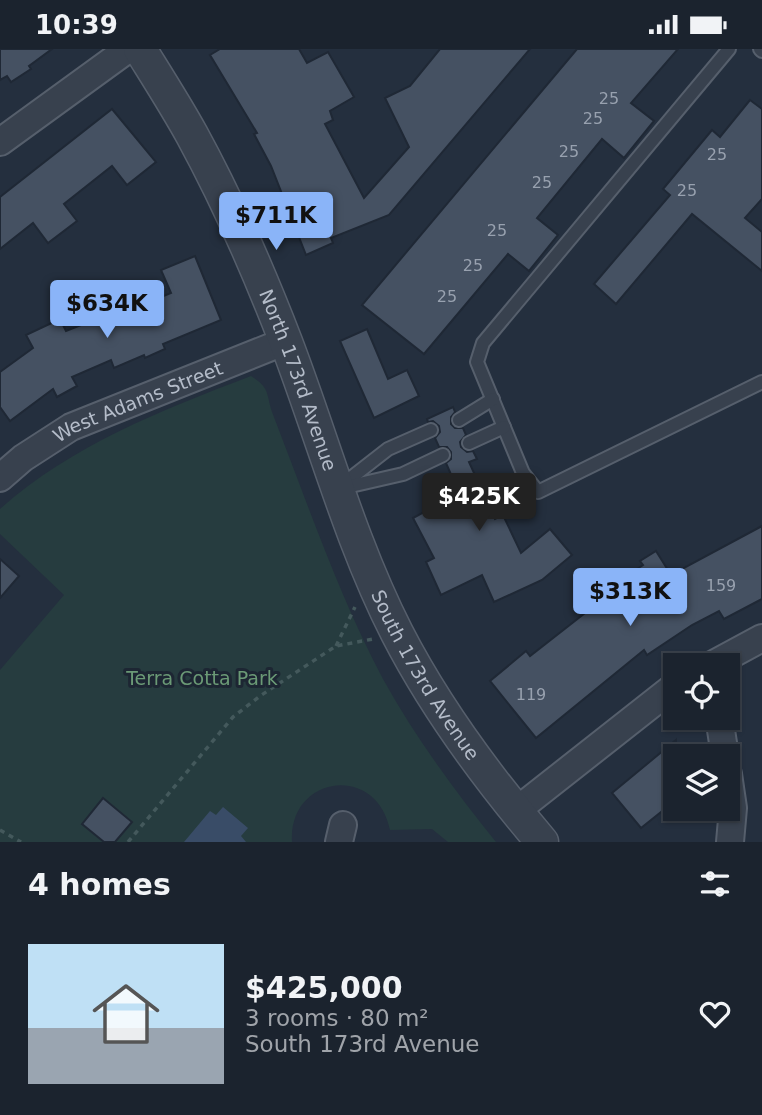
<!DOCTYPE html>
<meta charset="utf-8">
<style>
body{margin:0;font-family:"DejaVu Sans",sans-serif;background:#282f3a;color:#f1f3f6;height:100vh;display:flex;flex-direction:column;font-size:26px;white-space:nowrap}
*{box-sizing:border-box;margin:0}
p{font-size:23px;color:#a0a4aa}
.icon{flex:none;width:38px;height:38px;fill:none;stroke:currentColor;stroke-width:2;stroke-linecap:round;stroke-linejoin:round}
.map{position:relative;height:793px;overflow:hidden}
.drawer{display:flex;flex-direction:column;background:#1b232e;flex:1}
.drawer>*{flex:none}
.buttons{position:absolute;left:663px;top:604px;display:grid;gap:14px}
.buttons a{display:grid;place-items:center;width:77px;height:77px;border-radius:0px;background:#1b232e;box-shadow:0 2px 5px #0004,0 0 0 2px #39404a;font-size:35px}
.price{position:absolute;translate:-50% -60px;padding:0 16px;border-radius:7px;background:#8ab4f8;color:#111;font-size:23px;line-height:46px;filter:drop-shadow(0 2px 4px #0008)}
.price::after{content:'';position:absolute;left:50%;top:42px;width:21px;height:16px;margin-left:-10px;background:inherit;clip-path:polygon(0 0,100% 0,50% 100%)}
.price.selected{background:#222;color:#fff}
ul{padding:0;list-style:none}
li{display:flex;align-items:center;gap:21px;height:175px;padding:0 28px}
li+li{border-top:2px solid #39404a}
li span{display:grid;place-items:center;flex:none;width:196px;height:140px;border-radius:0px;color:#555}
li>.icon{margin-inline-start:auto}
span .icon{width:84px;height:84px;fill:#fffc;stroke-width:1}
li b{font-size:30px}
h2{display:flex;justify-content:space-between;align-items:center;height:84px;padding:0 28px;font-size:30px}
.status{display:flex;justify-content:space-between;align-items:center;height:49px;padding:0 35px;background:#1b232e;direction:ltr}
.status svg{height:19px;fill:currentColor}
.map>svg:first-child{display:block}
.green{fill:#263c3f}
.water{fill:#394c67}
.building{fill:#455162;stroke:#1f2835;stroke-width:2}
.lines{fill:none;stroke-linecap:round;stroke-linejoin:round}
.service-casing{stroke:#565f6c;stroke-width:16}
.minor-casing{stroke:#565f6c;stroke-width:30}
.tertiary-casing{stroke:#565f6c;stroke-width:35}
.path{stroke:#44595c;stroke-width:3.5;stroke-dasharray:5 5;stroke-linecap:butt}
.service{stroke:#38414e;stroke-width:12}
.minor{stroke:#38414e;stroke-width:26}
.tertiary{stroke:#38414e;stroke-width:32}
.labels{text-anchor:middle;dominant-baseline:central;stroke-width:6;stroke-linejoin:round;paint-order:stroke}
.number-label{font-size:16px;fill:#98a1af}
.street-label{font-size:19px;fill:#b4bcc9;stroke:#1d2633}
.park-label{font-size:19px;fill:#6b9a76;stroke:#1d2633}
</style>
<div class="status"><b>10:39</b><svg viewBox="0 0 49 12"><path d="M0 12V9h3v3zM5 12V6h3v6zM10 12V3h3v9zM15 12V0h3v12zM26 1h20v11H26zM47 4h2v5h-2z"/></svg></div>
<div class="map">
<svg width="762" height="793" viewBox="0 0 762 793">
<rect width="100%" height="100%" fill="#242f3e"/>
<!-- green -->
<path class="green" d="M251,327C270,339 266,344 272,363C307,453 338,545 383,630C415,688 455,742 496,793H448L432,780L390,781C376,713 288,727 292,793H0V621L64,546L0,485V460C72,396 162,361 251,327Z"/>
<!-- water -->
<path class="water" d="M223,758L248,779L241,787L246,793H184L210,762L216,766Z"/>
<!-- building -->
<g class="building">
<path d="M0,0H52L29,17L31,20L11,33L7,27L0,31Z"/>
<path d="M220,0H299L307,14L328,3L354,48L330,62L333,71L325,75L364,149L409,98L385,49L410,37L440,0H530L389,166L331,189L333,194L306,206L271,117L254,85L257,84L210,6Z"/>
<path d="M577,0H678L631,54L654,72L624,109L602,90L537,169L558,186L529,222L508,205L424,305L362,256Z"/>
<path d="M750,51L762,60V150L745,169L762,183V222L692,165L616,255L594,235L670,146L663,140L712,81L720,88Z"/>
<path d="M112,60L156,113L127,136L112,117L64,155L77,172L48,194L33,174L0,200V148Z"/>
<path d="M195,207L221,271L163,295L165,300L145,309L144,306L114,319L111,311L72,328L77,337L57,348L53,340L10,372L0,358V323L33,299L26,286L60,270L66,282L114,263L115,267L171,244L161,221Z"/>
<path d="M367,280L388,330L407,321L419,347L374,369L340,292Z"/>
<path d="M453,358L455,363L451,368V375L455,379H463L466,386L460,393L461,398L467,403L473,402L477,410L469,413L495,470L503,466L521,504L550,480L572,506L542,531L494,553L482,526L441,546L426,513L434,509L413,469L459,444L446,414L451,410V403L447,398H439L435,389L440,383L439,377L433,372L428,373L427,370Z"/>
<path d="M762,477V550L724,570L719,562L692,576L647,606L644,601L536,689L490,632L526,602L530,607L608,546L605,541L643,516L640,512L656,502L671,526Z"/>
<path d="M0,510L19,527L0,549Z"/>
<path d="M676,691V751L641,779L612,744Z"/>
<path d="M103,749L132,773L115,793H104L82,775Z"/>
</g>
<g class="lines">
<defs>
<g id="service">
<path d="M729,0L483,294L477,313L523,424L538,443L762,333"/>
<path d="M760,0L762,2"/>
<path d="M459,371L493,350"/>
<path d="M469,394L504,378"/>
<path d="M338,439L388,400L431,381"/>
<path d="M342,439L403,425L443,406"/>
</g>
<g id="minor">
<path d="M0,93L128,0"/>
<path id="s1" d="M0,429L23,409L71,378L286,292"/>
<path d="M712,616L762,589"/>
<path d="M719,668L725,707"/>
<path d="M728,725L733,759L730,793"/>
<path d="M516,762L676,636"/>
<path d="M339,793L343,776"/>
</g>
<g id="tertiary">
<path id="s2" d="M140,0C158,29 176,57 192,86C228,152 259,223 286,293C323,390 350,492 397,584C434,656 490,732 542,793"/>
</g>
</defs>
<!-- service casing -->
<use href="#service" class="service-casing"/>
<!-- minor casing -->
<use href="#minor" class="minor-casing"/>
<!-- tertiary casing -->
<use href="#tertiary" class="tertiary-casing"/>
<!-- path -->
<g class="path">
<path d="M336,597L355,558"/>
<path d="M0,781L21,793"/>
<path d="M128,793L233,668L260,647L336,597L373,590"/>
</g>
<!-- service -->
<use href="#service" class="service"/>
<!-- minor -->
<use href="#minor" class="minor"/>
<!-- tertiary -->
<use href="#tertiary" class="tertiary"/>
</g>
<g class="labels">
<!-- number labels -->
<g class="number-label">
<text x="609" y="49">25</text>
<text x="593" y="69">25</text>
<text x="569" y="102">25</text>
<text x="717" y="105">25</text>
<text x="542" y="133">25</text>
<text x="687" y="141">25</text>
<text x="497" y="181">25</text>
<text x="473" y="216">25</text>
<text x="447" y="247">25</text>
<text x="721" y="536">159</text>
<text x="531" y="645">119</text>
</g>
<!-- street labels -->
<g class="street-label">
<text stroke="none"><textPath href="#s2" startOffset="368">North 173rd Avenue</textPath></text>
<text stroke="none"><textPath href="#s1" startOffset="159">West Adams Street</textPath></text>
<text stroke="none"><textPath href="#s2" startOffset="690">South 173rd Avenue</textPath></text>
</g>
<!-- park labels -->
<g class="park-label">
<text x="202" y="629">Terra Cotta Park</text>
</g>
</g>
</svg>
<div class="buttons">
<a><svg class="icon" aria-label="locate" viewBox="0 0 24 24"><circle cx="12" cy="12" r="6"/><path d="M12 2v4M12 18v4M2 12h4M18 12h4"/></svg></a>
<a><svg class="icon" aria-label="layers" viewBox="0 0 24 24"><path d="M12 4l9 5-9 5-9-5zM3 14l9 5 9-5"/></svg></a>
</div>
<b class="price" style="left:276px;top:203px">$711K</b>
<b class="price" style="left:107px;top:291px">$634K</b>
<b class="price selected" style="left:479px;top:484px">$425K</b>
<b class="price" style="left:630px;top:579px">$313K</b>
</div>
<section class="drawer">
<h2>4 homes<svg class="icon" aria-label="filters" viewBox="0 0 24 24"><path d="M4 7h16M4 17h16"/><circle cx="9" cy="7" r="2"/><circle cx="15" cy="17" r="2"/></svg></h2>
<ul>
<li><span style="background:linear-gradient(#bfe0f5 60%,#9aa5b1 0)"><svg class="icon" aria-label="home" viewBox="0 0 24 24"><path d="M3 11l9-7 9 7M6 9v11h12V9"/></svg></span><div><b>$425,000</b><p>3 rooms · 80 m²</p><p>South 173rd Avenue</p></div><svg class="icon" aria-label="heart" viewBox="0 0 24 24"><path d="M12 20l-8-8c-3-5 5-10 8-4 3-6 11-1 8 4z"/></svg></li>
</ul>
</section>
